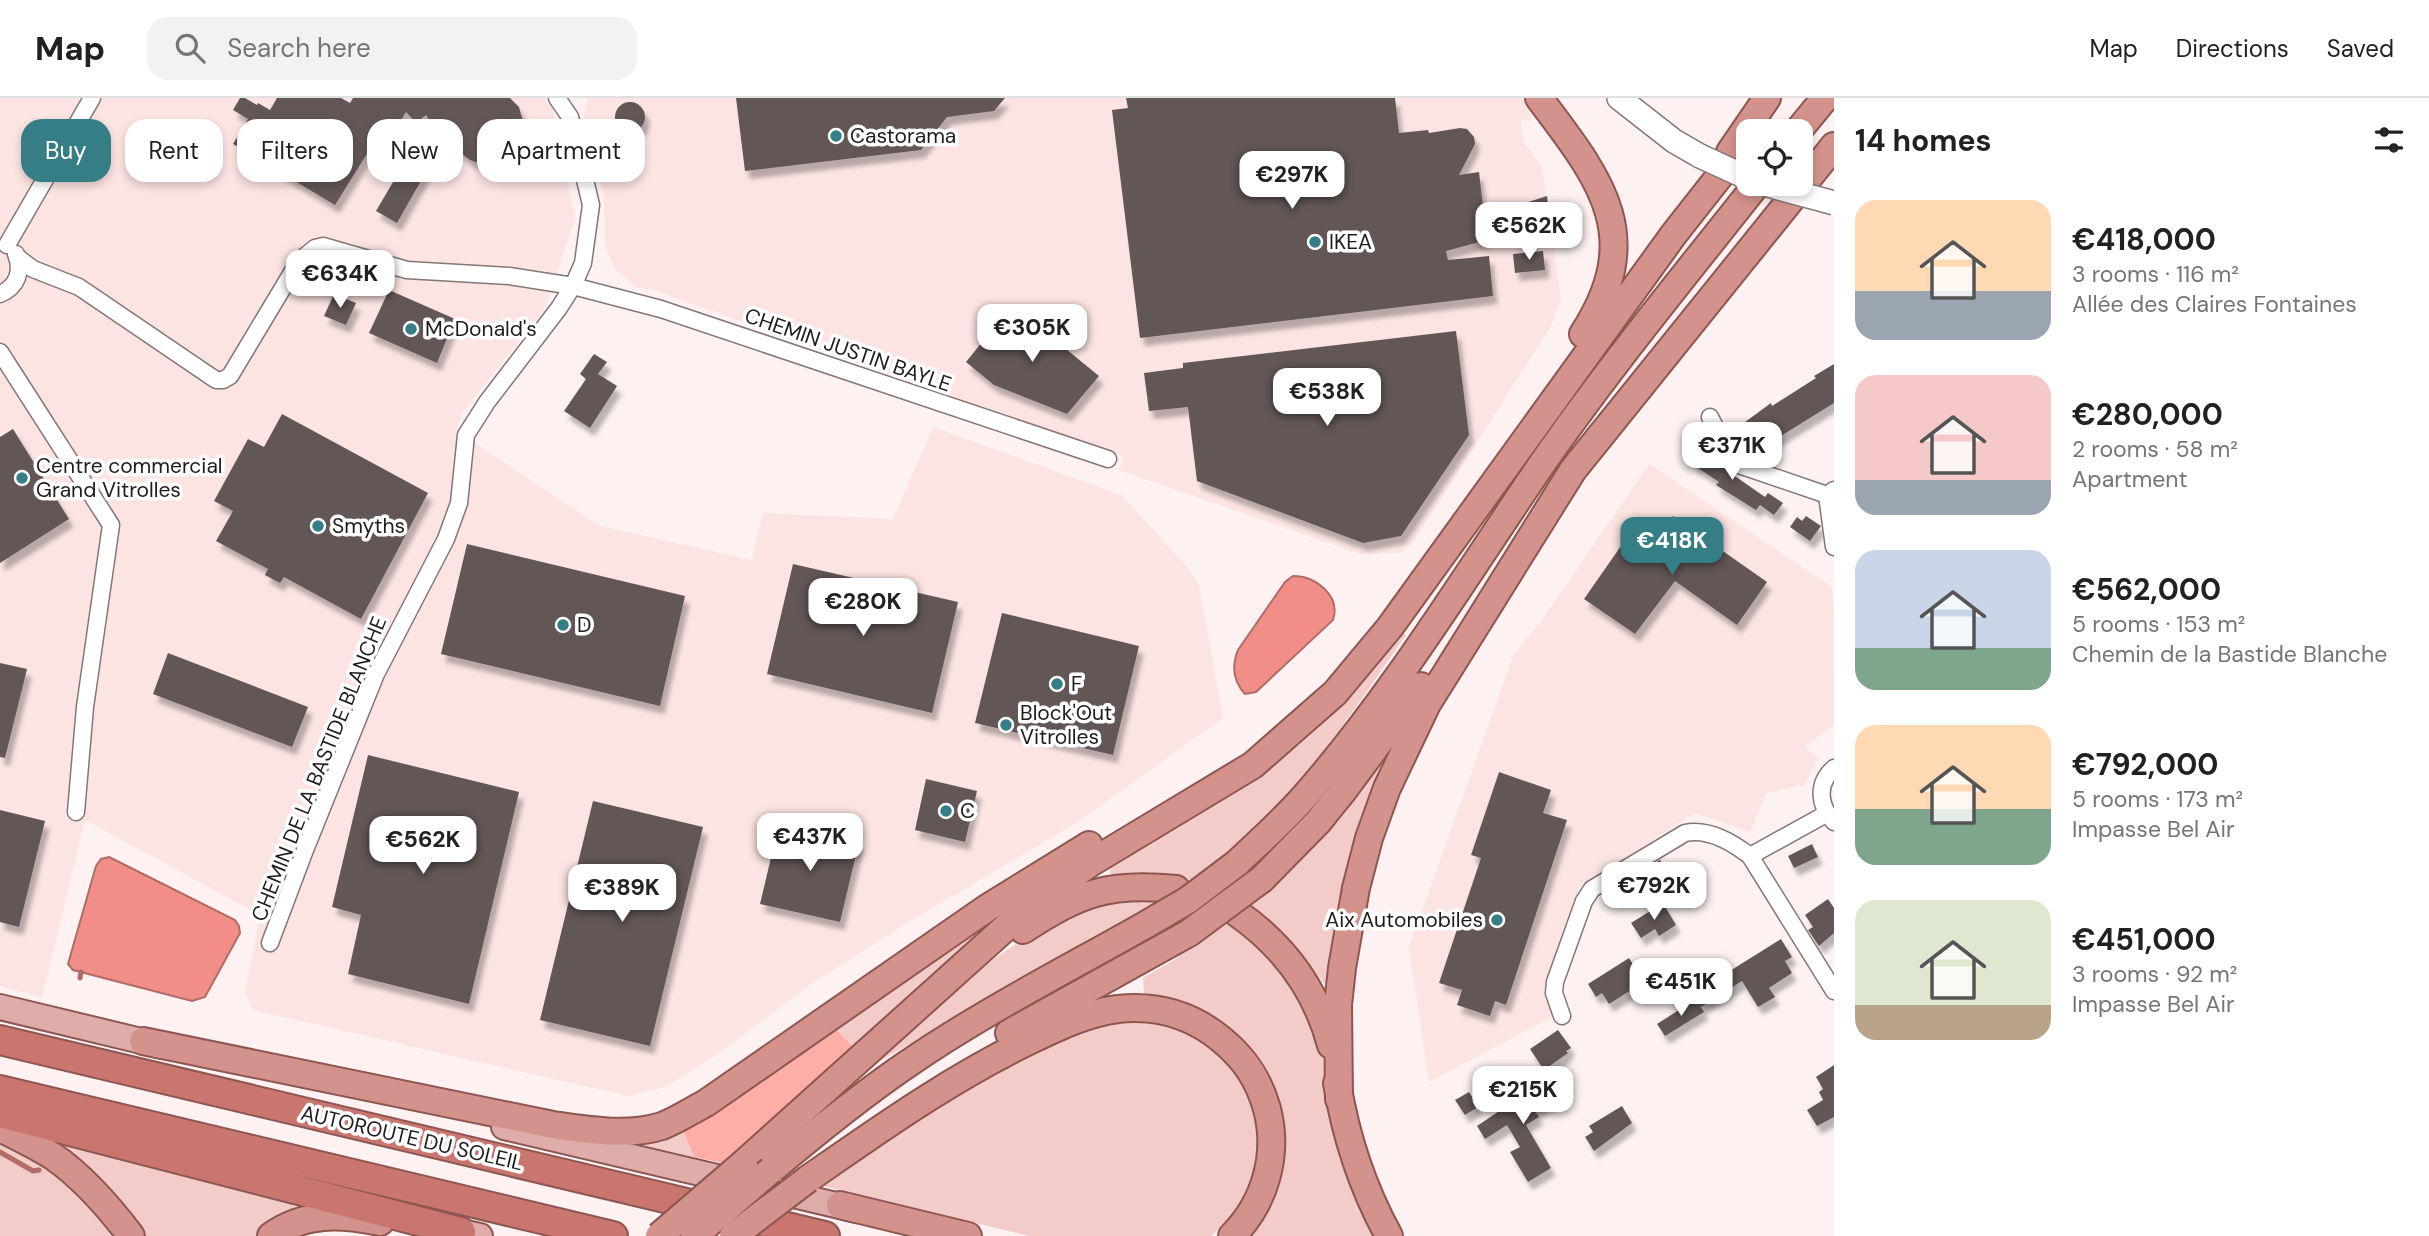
<!DOCTYPE html>
<meta charset="utf-8">
<style>
body{margin:0;font-family:"DM Sans",sans-serif;background:#f2f2f2;color:#202124;height:100vh;display:flex;flex-direction:column;font-size:26px;white-space:nowrap}
*{box-sizing:border-box;margin:0}
p{font-size:23px;color:#757577}
.icon{flex:none;width:38px;height:38px;fill:none;stroke:currentColor;stroke-width:2;stroke-linecap:round;stroke-linejoin:round}
.map{position:relative;flex:1;overflow:hidden}
.drawer{display:flex;flex-direction:column;background:#fff;width:595px}
.drawer>*{flex:none}
.top-card{position:absolute;left:21px;top:21px;width:665px;height:63px;display:flex;gap:14px}
.buttons{position:absolute;left:1736px;top:21px;display:grid;gap:14px}
.buttons a{display:grid;place-items:center;width:77px;height:77px;border-radius:14px;background:#fff;box-shadow:0 4px 10px #0003;font-size:35px}
.price{position:absolute;translate:-50% -60px;padding:0 16px;border-radius:14px;background:#fff;color:#222;font-size:23px;line-height:46px;filter:drop-shadow(0 2px 4px #0008)}
.price::after{content:'';position:absolute;left:50%;top:42px;width:21px;height:16px;margin-left:-10px;background:inherit;clip-path:polygon(0 0,100% 0,50% 100%)}
.price.selected{background:#367e86;color:#fff}
ul{padding:0;list-style:none}
li{display:flex;align-items:center;gap:21px;height:175px;padding:0 21px}
li span{display:grid;place-items:center;flex:none;width:196px;height:140px;border-radius:21px;color:#555}
li>.icon{margin-inline-start:auto}
span .icon{width:84px;height:84px;fill:#fffc;stroke-width:1}
li b{font-size:30px}
h2{display:flex;justify-content:space-between;align-items:center;height:84px;padding:0 21px;font-size:30px}
.chip{padding:0 24px;border-radius:21px;background:#fff;box-shadow:0 4px 10px #0003;font-size:24px;line-height:63px}
.chip.selected{background:#367e86;color:#fff}
header{display:flex;align-items:center;gap:42px;box-sizing:border-box;height:98px;padding:0 35px;background:#fff;border-bottom:2px solid #e0e0e0}
header strong{font-size:33px}
nav{display:flex;gap:38px;margin-inline-start:auto;font-size:24px}
.search{width:490px;height:63px;background:#f2f2f2;display:flex;align-items:center;gap:18px;box-sizing:border-box;padding:0 24px;border-radius:21px;color:#757577;font-size:26px}
main{display:flex;flex:1;min-height:0}
.map>svg:first-child{display:block}
.built{fill:#fbe4e2}
.green{fill:#f3ccc9}
.forest{fill:#ffada7}
.water{fill:#f18e88;stroke:#b26c67;stroke-width:2}
.lines{fill:none;stroke-linecap:round;stroke-linejoin:round}
.stream{stroke:#b26c67;stroke-width:5}
.building{fill:#625756;filter:url(#shadow)}
.minor-casing{stroke:#837776;stroke-width:19}
.secondary-casing{stroke:#837776;stroke-width:26}
.primary-casing{stroke:#8e5652;stroke-width:28}
.trunk-casing{stroke:#8e5652;stroke-width:30}
.motorway-casing{stroke:#8e5652;stroke-width:32}
.minor{stroke:#fff;stroke-width:16}
.secondary{stroke:#fff;stroke-width:23}
.primary{stroke:#dfada9;stroke-width:24}
.trunk{stroke:#d4928c;stroke-width:26}
.motorway{stroke:#ca7670;stroke-width:28}
.secondary-bridge-casing{stroke:#837776;stroke-width:26;stroke-linecap:butt}
.trunk-bridge-casing{stroke:#8e5652;stroke-width:30;stroke-linecap:butt}
.secondary-bridge{stroke:#fff;stroke-width:23}
.trunk-bridge{stroke:#d4928c;stroke-width:26}
.poi-dot{fill:#367e86;stroke:#fff;stroke-width:2.5}
.labels{text-anchor:middle;dominant-baseline:central;stroke-width:7;stroke-linejoin:round;paint-order:stroke}
.poi-label{font-size:21px;fill:#1f1b1a;stroke:#fff;text-anchor:start}
.street-label{font-size:21px;fill:#1f1b1a;stroke:#fff}
</style>
<header>
<strong>Map</strong>
<div class="search"><svg class="icon" aria-label="search" viewBox="0 0 24 24"><circle cx="10" cy="10" r="6"/><path d="M15 15l6 6"/></svg>Search here</div>
<nav><a>Map</a><a>Directions</a><a>Saved</a></nav>
</header>
<main>
<div class="map">
<svg width="1834" height="1138" viewBox="0 0 1834 1138">
<defs>
<filter id="shadow"><feDropShadow dx="4.5" dy="8" stdDeviation="2" flood-color="#0004"/></filter>
</defs>
<rect width="100%" height="100%" fill="#fdf2f1"/>
<!-- built -->
<g class="built">
<path d="M0,0H544L552,9L575,120L545,210L461,317L457,333L600,428L752,462L763,415L893,421L933,329L1121,397L1184,465L1199,487L1223,620L1078,724L907,825L811,886L716,957L665,989L628,998L253,912L245,893L260,817L85,722L42,899L0,888Z"/>
<path d="M587,0H1522L1528,8L1531,23L1521,21V33L1525,45L1542,70L1561,201L1551,228L1414,443L1400,455L1360,456L1119,372L1124,358L947,298L654,192L638,190L616,172L605,148L604,99L584,18Z"/>
<path d="M1649,366L1832,489L1834,521V627L1804,649L1818,659L1805,687L1766,695L1750,734L1695,715L1579,790L1544,891L1554,918L1429,984L1409,850L1514,556L1540,525Z"/>
</g>
<!-- green -->
<g class="green">
<path d="M1402,535L1406,537C1344,626 1283,721 1192,782L1146,775L1111,779L1109,760C1165,729 1228,699 1280,662C1328,627 1364,580 1402,535Z"/>
<path d="M1381,666L1387,670L1330,885H1324L1280,833L1245,806L1339,723Z"/>
<path d="M1050,777L853,949L833,928Z"/>
<path d="M1136,798L1164,801L864,972L990,864L1043,827L1087,806Z"/>
<path d="M1227,820L1264,848L1292,882L1322,952L1327,1001L1339,1060L1361,1109L1377,1138H1245L1258,1125L1262,972L1144,898L1143,880L1174,862L1201,839Z"/>
<path d="M1125,923C1149,926 1177,928 1197,941C1213,952 1234,969 1244,985C1266,1018 1264,1070 1244,1103C1235,1117 1223,1128 1211,1138H1029L823,1088L888,1038L969,985L1086,930Z"/>
<path d="M681,1028L694,1059L637,1046Z"/>
<path d="M27,1035L293,1104L295,1107L293,1113L257,1138H138Z"/>
<path d="M0,1041L22,1053L64,1082L120,1138H0Z"/>
</g>
<!-- forest -->
<path class="forest" d="M833,928L853,949L727,1066L694,1059L681,1028Z"/>
<!-- water -->
<g class="water">
<path d="M1293,478C1316,478 1341,498 1333,522L1256,594L1245,596C1233,583 1232,567 1238,552L1285,484Z"/>
<path d="M109,759L235,822L239,828L240,835L205,899L192,903L73,872L68,866L96,768L101,761Z"/>
</g>
<g class="lines">
<!-- stream -->
<g class="stream">
<path d="M80,880L81,874"/>
<path d="M0,1054L33,1073L39,1072"/>
</g>
</g>
<!-- building -->
<g class="building">
<path d="M240,0H245L257,7L258,5L270,12L277,0H341L350,5L353,0H510L519,9L525,31L522,46L513,57L493,66H481L470,62L449,46L436,33L426,17L416,25L406,14L394,34L385,27L335,107L233,46L248,21L233,12Z"/>
<path d="M736,0H1005L994,13L947,19L921,52L745,73Z"/>
<path d="M1126,0H1395L1399,35L1428,32L1429,35L1460,30L1467,31L1474,39L1475,46L1459,77L1479,74L1487,142L1446,153L1448,162L1489,158L1493,198L1140,240L1112,12L1128,10Z"/>
<circle cx="630" cy="19" r="15"/>
<path d="M410,55L430,67L397,125L376,113Z"/>
<path d="M1547,98L1550,124L1526,131L1519,107Z"/>
<path d="M1543,153L1545,172L1515,175L1513,156Z"/>
<path d="M389,192L455,221L437,265L369,235Z"/>
<path d="M334,196L356,205L346,227L324,218Z"/>
<path d="M1012,207L1099,278L1067,316L994,287L966,264Z"/>
<path d="M1456,233L1469,337L1401,438L1363,445L1197,383L1188,309L1149,313L1144,275L1183,270V265Z"/>
<path d="M594,256L607,264L598,276L617,288L590,330L564,313L586,281L580,276Z"/>
<path d="M1834,266V305L1755,354L1754,352L1743,357L1730,335L1771,305L1772,308L1816,280L1814,278Z"/>
<path d="M282,316L428,395L361,521L284,479L280,485L265,477L268,471L216,443L233,413L214,403L248,341L264,349Z"/>
<path d="M13,331L69,421L0,465V339Z"/>
<path d="M1695,347L1720,362L1729,374L1765,399L1768,395L1783,405L1774,417L1760,407L1756,412L1716,387L1719,384L1692,366L1693,363L1687,359Z"/>
<path d="M1673,418L1767,484L1737,527L1675,483L1635,536L1584,501L1630,435L1641,443L1645,436L1655,443Z"/>
<path d="M1806,418L1821,428L1810,443L1790,429L1797,419L1802,423Z"/>
<path d="M467,446L685,498L660,608L441,556Z"/>
<path d="M793,466L958,504L932,615L767,576Z"/>
<path d="M1002,515L1139,548L1113,657L975,625Z"/>
<path d="M168,555L308,609L292,649L153,596Z"/>
<path d="M0,565L27,571L5,660L0,659Z"/>
<path d="M368,657L519,694L469,906L348,876L361,817L332,809Z"/>
<path d="M1499,674L1551,692L1543,715L1567,722L1506,907L1495,903L1490,918L1457,907L1462,892L1439,885L1481,760L1471,757Z"/>
<path d="M926,681L977,693L965,744L915,732Z"/>
<path d="M593,703L703,729L650,948L540,922Z"/>
<path d="M0,712L45,723L19,829L0,824Z"/>
<path d="M779,726L859,744L840,824L760,806Z"/>
<path d="M1812,746L1818,759L1794,770L1788,758Z"/>
<path d="M1660,762L1678,791L1652,807L1637,783L1651,774L1648,769Z"/>
<path d="M1828,801L1834,810V835L1819,848L1808,832L1813,829L1805,817Z"/>
<path d="M1663,805L1676,827L1659,838L1655,831L1641,840L1631,825Z"/>
<path d="M1781,841L1792,859L1785,863L1792,875L1769,890L1775,899L1758,909L1742,883L1701,909L1693,896Z"/>
<path d="M1629,860L1641,879L1633,884L1636,889L1609,906L1602,895L1596,899L1588,886Z"/>
<path d="M1696,901L1704,914L1665,938L1657,926Z"/>
<path d="M1558,932L1571,950L1566,953L1568,955L1544,972L1530,951Z"/>
<path d="M1834,967V1019L1817,1028L1807,1012L1823,1002L1819,994L1823,991L1816,979Z"/>
<path d="M1537,973L1554,1001L1535,1013L1539,1019L1526,1027L1551,1070L1528,1084L1510,1054L1520,1049L1507,1027L1485,1041L1477,1028L1526,995L1519,984Z"/>
<path d="M1469,994L1478,1009L1465,1017L1455,1002Z"/>
<path d="M1622,1008L1632,1025L1594,1053L1585,1039L1593,1034L1589,1028Z"/>
</g>
<g class="lines">
<defs>
<g id="minor">
<path d="M7,147L92,0"/>
<path d="M17,159L33,171L79,189L216,282H223L230,278L299,163L315,150L323,148L407,172L509,178L573,188L661,211L1108,361"/>
<path d="M0,196C17,189 23,173 16,156"/>
<path d="M0,254L111,427L85,609L76,714"/>
<path d="M1710,319L1733,365L1827,397L1834,392"/>
<path d="M1827,397L1834,449"/>
<path d="M1834,670C1816,686 1819,708 1834,724"/>
<path d="M1750,758L1826,716"/>
<path d="M270,845L305,752L376,576L446,441L459,405L466,337L487,304L559,210L573,188L583,165L591,107L570,19L557,0"/>
<path d="M1562,918L1554,895L1555,884L1584,803L1592,791L1685,735C1708,730 1732,744 1750,758L1834,893"/>
</g>
<path id="secondary" d="M1619,0L1674,43L1700,58"/>
<g id="primary">
<path d="M0,909L162,948"/>
<path d="M504,1029L857,1112"/>
<path d="M461,1134L480,1138"/>
</g>
<g id="trunk">
<path d="M1539,0C1600,81 1647,137 1583,236"/>
<path d="M1798,33L1825,0"/>
<path d="M1730,54L1767,0"/>
<path d="M1237,765C1260,743 1284,722 1305,698C1395,595 1467,475 1544,363C1611,267 1685,177 1757,86"/>
<path d="M1262,781L1318,724L1343,693L1421,588"/>
<path d="M1237,815C1284,848 1316,891 1331,947"/>
<path d="M1023,832C1080,795 1108,784 1176,791"/>
<path d="M1009,935L1189,835"/>
<path d="M143,943L553,1027C588,1032 627,1039 662,1028C677,1022 691,1013 706,1005L987,810L1089,747"/>
<path d="M1337,985C1346,1040 1362,1089 1389,1138"/>
<path d="M1339,1001L1338,907L1342,870L1356,790L1369,740L1387,690L1427,606L1573,372L1834,48"/>
<path d="M0,1030C18,1039 37,1048 54,1059C84,1080 109,1109 131,1138"/>
<path d="M744,1065L1034,804L1092,764L1253,667L1335,595L1390,529L1674,136L1748,42"/>
<path d="M771,1072C815,1035 859,999 906,967C983,914 1066,872 1147,826"/>
<path d="M808,1081C880,1031 953,979 1033,941C1060,928 1087,915 1118,911C1156,907 1192,917 1222,942C1245,961 1259,982 1267,1011C1279,1057 1265,1105 1232,1138"/>
<path d="M840,1107L968,1138"/>
<path d="M271,1138C305,1114 340,1116 380,1124"/>
</g>
<g id="motorway">
<path d="M0,942L825,1138"/>
<path d="M0,992L613,1138"/>
<path d="M0,1015L461,1134"/>
</g>
</defs>
<!-- minor casing -->
<use href="#minor" class="minor-casing"/>
<!-- secondary casing -->
<use href="#secondary" class="secondary-casing"/>
<!-- primary casing -->
<use href="#primary" class="primary-casing"/>
<!-- trunk casing -->
<use href="#trunk" class="trunk-casing"/>
<!-- motorway casing -->
<use href="#motorway" class="motorway-casing"/>
<!-- minor -->
<use href="#minor" class="minor"/>
<!-- secondary -->
<use href="#secondary" class="secondary"/>
<!-- primary -->
<use href="#primary" class="primary"/>
<!-- trunk -->
<use href="#trunk" class="trunk"/>
<!-- motorway -->
<use href="#motorway" class="motorway"/>
<defs>
<g id="secondary-bridge">
<path d="M1700,58L1748,80"/>
<path d="M1764,86L1834,105"/>
</g>
<g id="trunk-bridge">
<path d="M1147,826L1188,802L1237,765"/>
<path d="M1189,835L1262,781"/>
<path d="M659,1138L744,1065"/>
<path d="M694,1138L771,1072"/>
<path d="M733,1138L808,1081"/>
</g>
</defs>
<!-- secondary-bridge casing -->
<use href="#secondary-bridge" class="secondary-bridge-casing"/>
<!-- trunk-bridge casing -->
<use href="#trunk-bridge" class="trunk-bridge-casing"/>
<!-- secondary-bridge -->
<use href="#secondary-bridge" class="secondary-bridge"/>
<!-- trunk-bridge -->
<use href="#trunk-bridge" class="trunk-bridge"/>
</g>
<!-- markers -->
<g class="poi-dot">
<circle cx="836" cy="38" r="7"/>
<circle cx="1315" cy="144" r="7"/>
<circle cx="411" cy="231" r="7"/>
<circle cx="22" cy="380" r="7"/>
<circle cx="318" cy="428" r="7"/>
<circle cx="563" cy="527" r="7"/>
<circle cx="1057" cy="586" r="7"/>
<circle cx="1006" cy="627" r="7"/>
<circle cx="946" cy="713" r="7"/>
<circle cx="1497" cy="822" r="7"/>
</g>
<g class="labels">
<!-- poi labels -->
<g class="poi-label">
<text x="850" y="38">Castorama</text>
<text x="1329" y="144">IKEA</text>
<text x="425" y="231">McDonald's</text>
<text x="36" y="368">Centre commercial<tspan x="36" dy="24">Grand Vitrolles</tspan></text>
<text x="332" y="428">Smyths</text>
<text x="577" y="527">D</text>
<text x="1071" y="586">F</text>
<text x="1020" y="615">Block'Out<tspan x="1020" dy="24">Vitrolles</tspan></text>
<text x="960" y="713">C</text>
<text x="1483" y="822" text-anchor="end">Aix Automobiles</text>
</g>
<!-- street labels -->
<g class="street-label">
<text transform="translate(848 252) rotate(19)">CHEMIN JUSTIN BAYLE</text>
<text transform="translate(319 671) rotate(-68)">CHEMIN DE LA BASTIDE BLANCHE</text>
<text transform="translate(412 1040) rotate(13)">AUTOROUTE DU SOLEIL</text>
</g>
</g>
</svg>
<div class="buttons">
<a><svg class="icon" aria-label="locate" viewBox="0 0 24 24"><circle cx="12" cy="12" r="6"/><path d="M12 2v4M12 18v4M2 12h4M18 12h4"/></svg></a>
</div>
<b class="price" style="left:1292px;top:113px">€297K</b>
<b class="price" style="left:1529px;top:164px">€562K</b>
<b class="price" style="left:340px;top:212px">€634K</b>
<b class="price" style="left:1032px;top:266px">€305K</b>
<b class="price" style="left:1327px;top:330px">€538K</b>
<b class="price" style="left:1732px;top:384px">€371K</b>
<b class="price selected" style="left:1672px;top:479px">€418K</b>
<b class="price" style="left:863px;top:540px">€280K</b>
<b class="price" style="left:810px;top:775px">€437K</b>
<b class="price" style="left:423px;top:778px">€562K</b>
<b class="price" style="left:1654px;top:824px">€792K</b>
<b class="price" style="left:622px;top:826px">€389K</b>
<b class="price" style="left:1681px;top:920px">€451K</b>
<b class="price" style="left:1523px;top:1028px">€215K</b>
<div class="top-card">
<a class="chip selected">Buy</a>
<a class="chip">Rent</a>
<a class="chip">Filters</a>
<a class="chip">New</a>
<a class="chip">Apartment</a>
</div>
</div>
<section class="drawer">
<h2>14 homes<svg class="icon" aria-label="filters" viewBox="0 0 24 24"><path d="M4 7h16M4 17h16"/><circle cx="9" cy="7" r="2"/><circle cx="15" cy="17" r="2"/></svg></h2>
<ul>
<li><span style="background:linear-gradient(#ffd9b3 65%,#9aa5b1 0)"><svg class="icon" aria-label="home" viewBox="0 0 24 24"><path d="M3 11l9-7 9 7M6 9v11h12V9"/></svg></span><div><b>€418,000</b><p>3 rooms · 116 m²</p><p>Allée des Claires Fontaines</p></div></li>
<li><span style="background:linear-gradient(#f6c9c9 75%,#9aa5b1 0)"><svg class="icon" aria-label="home" viewBox="0 0 24 24"><path d="M3 11l9-7 9 7M6 9v11h12V9"/></svg></span><div><b>€280,000</b><p>2 rooms · 58 m²</p><p>Apartment</p></div></li>
<li><span style="background:linear-gradient(#c9d6e8 70%,#7fa58c 0)"><svg class="icon" aria-label="home" viewBox="0 0 24 24"><path d="M3 11l9-7 9 7M6 9v11h12V9"/></svg></span><div><b>€562,000</b><p>5 rooms · 153 m²</p><p>Chemin de la Bastide Blanche</p></div></li>
<li><span style="background:linear-gradient(#ffd9b3 60%,#7fa58c 0)"><svg class="icon" aria-label="home" viewBox="0 0 24 24"><path d="M3 11l9-7 9 7M6 9v11h12V9"/></svg></span><div><b>€792,000</b><p>5 rooms · 173 m²</p><p>Impasse Bel Air</p></div></li>
<li><span style="background:linear-gradient(#dfe7d0 75%,#b9a48a 0)"><svg class="icon" aria-label="home" viewBox="0 0 24 24"><path d="M3 11l9-7 9 7M6 9v11h12V9"/></svg></span><div><b>€451,000</b><p>3 rooms · 92 m²</p><p>Impasse Bel Air</p></div></li>
</ul>
</section>
</main>
